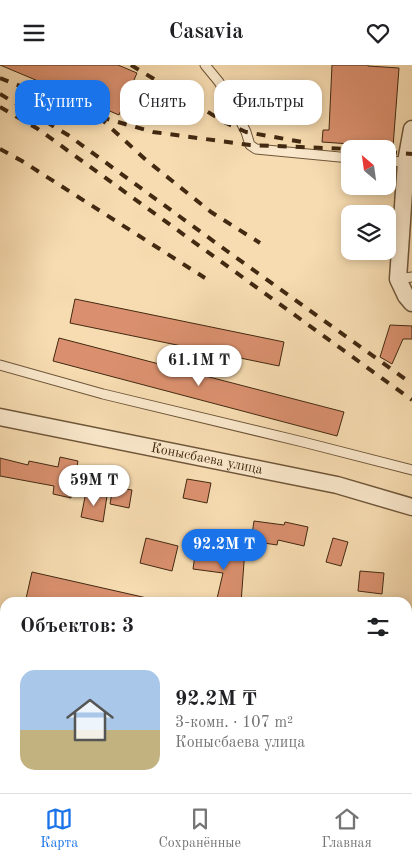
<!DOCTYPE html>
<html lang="ru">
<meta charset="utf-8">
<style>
body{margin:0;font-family:"Old Standard TT",serif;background:#f6f6f6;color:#202124;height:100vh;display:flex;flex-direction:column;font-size:19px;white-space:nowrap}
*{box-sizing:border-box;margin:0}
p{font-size:16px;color:#757577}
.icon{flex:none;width:28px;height:28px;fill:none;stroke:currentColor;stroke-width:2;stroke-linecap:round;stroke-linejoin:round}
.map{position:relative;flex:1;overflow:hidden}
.sheet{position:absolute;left:0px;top:532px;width:412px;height:196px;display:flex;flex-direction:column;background:#fff;border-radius:15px 15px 0 0;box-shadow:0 2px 8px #0003}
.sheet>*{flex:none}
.banner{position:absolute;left:15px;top:15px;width:382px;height:45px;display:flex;gap:10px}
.needle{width:32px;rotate:331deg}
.controls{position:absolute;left:341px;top:75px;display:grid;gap:10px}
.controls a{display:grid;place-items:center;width:55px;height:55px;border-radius:10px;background:#fff;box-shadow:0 2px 8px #0003;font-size:25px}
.price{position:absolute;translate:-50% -42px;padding:0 11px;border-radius:18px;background:#fff;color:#222;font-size:16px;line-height:32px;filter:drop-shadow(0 1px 2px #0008)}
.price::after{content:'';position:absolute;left:50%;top:30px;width:15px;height:11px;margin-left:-8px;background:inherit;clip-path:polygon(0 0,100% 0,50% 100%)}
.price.on{background:#1a73e8;color:#fff}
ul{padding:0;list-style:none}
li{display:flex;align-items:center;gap:15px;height:125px;padding:0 20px}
li span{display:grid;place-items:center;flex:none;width:140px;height:100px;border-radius:15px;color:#555}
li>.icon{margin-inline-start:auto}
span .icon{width:60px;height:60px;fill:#fffc;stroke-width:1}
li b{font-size:21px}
h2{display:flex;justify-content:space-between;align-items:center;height:60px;padding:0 20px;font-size:21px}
.tag{padding:0 18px;border-radius:15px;background:#fff;box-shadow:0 2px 8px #0003;font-size:18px;line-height:45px}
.tag.on{background:#1a73e8;color:#fff}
header{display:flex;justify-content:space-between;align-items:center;height:65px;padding:0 20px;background:#fff;font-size:22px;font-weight:600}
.tab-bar{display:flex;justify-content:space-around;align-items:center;height:70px;border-top:1px solid #e0e0e0;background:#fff;font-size:14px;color:#757577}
.tab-bar a{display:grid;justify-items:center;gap:2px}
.tab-bar .on{color:#1a73e8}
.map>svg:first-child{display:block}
.building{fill:#da906e;stroke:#422911}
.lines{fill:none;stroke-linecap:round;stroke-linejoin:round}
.service-casing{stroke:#6f5639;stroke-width:11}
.minor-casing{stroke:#6f5639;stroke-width:19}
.service{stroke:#fae8cc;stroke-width:9}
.minor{stroke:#fae8cc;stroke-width:16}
.rail{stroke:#422911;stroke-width:4;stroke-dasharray:9 9;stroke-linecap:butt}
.labels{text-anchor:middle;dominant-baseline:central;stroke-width:4.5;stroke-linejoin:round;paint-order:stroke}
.street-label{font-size:14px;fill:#422911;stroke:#fae8cc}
</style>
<header><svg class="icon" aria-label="menu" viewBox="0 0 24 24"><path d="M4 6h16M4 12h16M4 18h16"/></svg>Casavia<svg class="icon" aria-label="heart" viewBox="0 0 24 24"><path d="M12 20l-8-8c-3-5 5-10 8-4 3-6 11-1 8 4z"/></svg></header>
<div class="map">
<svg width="412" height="728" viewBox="0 0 412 728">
<rect width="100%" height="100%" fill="#f7dcb1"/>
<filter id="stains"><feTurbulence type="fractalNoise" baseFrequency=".004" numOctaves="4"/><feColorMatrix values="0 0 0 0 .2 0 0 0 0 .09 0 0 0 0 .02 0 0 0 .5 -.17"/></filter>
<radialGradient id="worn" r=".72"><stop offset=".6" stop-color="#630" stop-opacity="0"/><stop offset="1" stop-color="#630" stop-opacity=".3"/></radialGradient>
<!-- building -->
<g class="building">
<path d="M0,0H118L137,8L119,50Z"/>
<path d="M332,0H368V1L399,3L393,82L322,77L323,65H329Z"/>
<path d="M75,234L284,277L279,301L70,258Z"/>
<path d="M390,260L412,261V274H403L392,299L380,292Z"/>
<path d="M59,273L344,347L337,371L53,296Z"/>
<path d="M60,392L78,396L71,433L53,429L54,421L0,411V393L28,400L29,396L58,402Z"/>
<path d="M187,414L211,418L207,438L183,433Z"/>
<path d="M113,422L132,425L129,443L110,439Z"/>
<path d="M86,427L107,431L103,457L81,452Z"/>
<path d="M254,456L284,460L285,457L308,462L304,481L278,475L277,480L251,476Z"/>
<path d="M146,473L178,481L172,506L140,498Z"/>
<path d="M333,473L348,477L341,501L326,497Z"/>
<path d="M225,482L245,484L241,538H216L223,508L193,504L196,483L225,487Z"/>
<path d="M360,506L384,508L382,529L358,526Z"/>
<path d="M32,507L147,533V538H25Z"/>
</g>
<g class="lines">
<defs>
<g id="service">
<path d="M205,0L219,17L235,45L246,67L250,80L256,84L350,93"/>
<path d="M388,96L406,97"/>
<path d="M398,214L412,212"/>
<path d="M0,300L103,329L303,377L412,405"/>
</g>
<g id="minor">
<path d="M412,64L406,97L398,214L406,231L412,238"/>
<path id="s1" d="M0,352L337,420L412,442"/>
</g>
</defs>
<!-- service casing -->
<use href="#service" class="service-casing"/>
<!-- minor casing -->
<use href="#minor" class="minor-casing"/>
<!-- service -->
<use href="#service" class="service"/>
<!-- minor -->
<use href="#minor" class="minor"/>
<!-- rail -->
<g class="rail">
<path d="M131,0L226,58L246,67L302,77"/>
<path d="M0,13L97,51L153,67L250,80L350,84"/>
<path d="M0,29L68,70L227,186L412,319"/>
<path d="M0,42L38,64L412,335"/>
<path d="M99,52L146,95L211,147L260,178"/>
<path d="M0,84L22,96L205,213"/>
<path d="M388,87L412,89"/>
</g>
</g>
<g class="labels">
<!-- street labels -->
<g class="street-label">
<text stroke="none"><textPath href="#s1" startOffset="211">Конысбаева улица</textPath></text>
</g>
</g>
<rect width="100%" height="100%" filter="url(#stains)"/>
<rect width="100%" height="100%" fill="url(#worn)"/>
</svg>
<div class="controls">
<a><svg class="needle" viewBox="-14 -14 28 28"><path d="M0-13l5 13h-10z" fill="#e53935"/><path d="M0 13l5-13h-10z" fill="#757577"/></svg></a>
<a><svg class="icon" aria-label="layers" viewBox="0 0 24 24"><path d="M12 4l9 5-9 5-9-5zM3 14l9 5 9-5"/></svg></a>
</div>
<b class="price" style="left:199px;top:322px">61.1M ₸</b>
<b class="price" style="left:94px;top:442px">59M ₸</b>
<b class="price on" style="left:224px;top:506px">92.2M ₸</b>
<div class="banner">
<a class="tag on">Купить</a>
<a class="tag">Снять</a>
<a class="tag">Фильтры</a>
</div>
<section class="sheet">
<h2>Объектов: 3<svg class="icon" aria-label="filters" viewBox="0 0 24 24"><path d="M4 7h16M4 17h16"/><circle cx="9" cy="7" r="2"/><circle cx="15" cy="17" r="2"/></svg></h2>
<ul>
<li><span style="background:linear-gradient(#a9c7e8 60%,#c2b280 0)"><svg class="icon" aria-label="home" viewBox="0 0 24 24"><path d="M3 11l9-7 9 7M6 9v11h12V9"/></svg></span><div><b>92.2M ₸</b><p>3-комн. · 107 m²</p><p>Конысбаева улица</p></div></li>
</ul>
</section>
</div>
<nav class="tab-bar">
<a class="on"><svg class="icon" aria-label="map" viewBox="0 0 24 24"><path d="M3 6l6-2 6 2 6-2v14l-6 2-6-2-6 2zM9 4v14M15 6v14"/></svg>Карта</a>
<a><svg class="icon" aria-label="saved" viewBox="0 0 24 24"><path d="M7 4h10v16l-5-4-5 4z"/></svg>Сохранённые</a>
<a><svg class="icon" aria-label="home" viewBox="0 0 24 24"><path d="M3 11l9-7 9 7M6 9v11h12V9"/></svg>Главная</a>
</nav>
